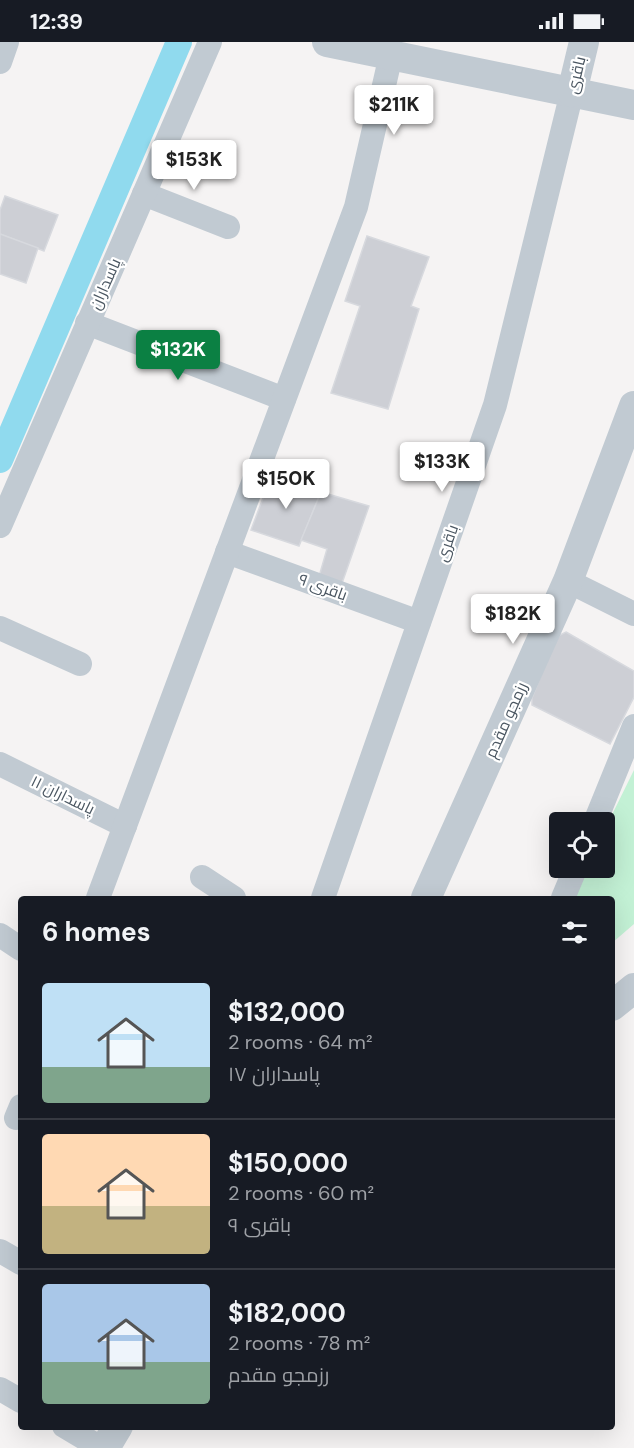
<!DOCTYPE html>
<meta charset="utf-8">
<style>
body{margin:0;font-family:"DM Sans",Cairo,sans-serif;background:#242831;color:#f1f3f6;height:100vh;display:flex;flex-direction:column;font-size:22px;white-space:nowrap}
*{box-sizing:border-box;margin:0}
p{font-size:20px;color:#9ea1a6}
.icon{flex:none;width:33px;height:33px;fill:none;stroke:currentColor;stroke-width:2;stroke-linecap:round;stroke-linejoin:round}
.map{position:relative;flex:1;overflow:hidden}
.details{position:absolute;left:18px;top:854px;width:597px;height:534px;display:flex;flex-direction:column;background:#171b24;border-radius:6px;box-shadow:0 6px 24px #0002}
.details>*{flex:none}
.fabs{position:absolute;left:549px;top:770px;display:grid;gap:12px}
.fabs a{display:grid;place-items:center;width:66px;height:66px;border-radius:6px;background:#171b24;box-shadow:0 6px 24px #0002;font-size:30px}
.price{position:absolute;translate:-50% -51px;padding:0 14px;border-radius:6px;background:#fff;color:#222;font-size:20px;line-height:39px;filter:drop-shadow(0 2px 3px #0008)}
.price::after{content:'';position:absolute;left:50%;top:36px;width:18px;height:14px;margin-left:-9px;background:inherit;clip-path:polygon(0 0,100% 0,50% 100%)}
.price.current{background:#0b8043;color:#fff}
ul{padding:0;list-style:none}
li{display:flex;align-items:center;gap:18px;height:150px;padding:0 24px}
li+li{border-top:2px solid #363941}
li span{display:grid;place-items:center;flex:none;width:168px;height:120px;border-radius:6px;color:#555}
li>.icon{margin-inline-start:auto}
span .icon{width:72px;height:72px;fill:#fffc;stroke-width:1}
li b{font-size:26px}
h2{display:flex;justify-content:space-between;align-items:center;height:72px;padding:0 24px;font-size:26px}
.status{display:flex;justify-content:space-between;align-items:center;height:42px;padding:0 30px;background:#171b24;direction:ltr}
.status svg{height:16px;fill:currentColor}
.map>svg:first-child{display:block}
.green{fill:#c3f1d5}
.lines{fill:none;stroke-linecap:round;stroke-linejoin:round}
.canal{stroke:#90daee;stroke-width:26}
.building{fill:#cdcfd5;stroke:#d7d9de;stroke-width:1.5}
.minor{stroke:#c1cad2;stroke-width:24}
.tertiary{stroke:#c1cad2;stroke-width:30}
.labels{text-anchor:middle;dominant-baseline:central;stroke-width:4.5;stroke-linejoin:round;paint-order:stroke}
.street-label{font-size:16px;fill:#4a5661;stroke:#fff}
</style>
<div class="status"><b>12:39</b><svg viewBox="0 0 49 12"><path d="M0 12V9h3v3zM5 12V6h3v6zM10 12V3h3v9zM15 12V0h3v12zM26 1h20v11H26zM47 4h2v5h-2z"/></svg></div>
<div class="map">
<svg width="634" height="1406" viewBox="0 0 634 1406">
<rect width="100%" height="100%" fill="#f5f3f3"/>
<!-- green -->
<path class="green" d="M634,728V882L612,901V856H569L585,825H604L605,787Z"/>
<g class="lines">
<!-- canal -->
<path class="canal" d="M0,418L179,0"/>
</g>
<!-- building -->
<g class="building">
<path d="M5,154L58,173L44,209L0,192V168Z"/>
<path d="M0,192L38,206L26,241L0,232Z"/>
<path d="M367,194L429,215L411,264L419,267L388,367L331,351L360,264L345,259Z"/>
<path d="M272,432L321,450L299,504L251,488Z"/>
<path d="M321,450L369,464L340,547L318,538L327,507L301,498Z"/>
<path d="M566,590L634,629V655L610,702L532,663V656L556,595Z"/>
</g>
<g class="lines">
<!-- minor -->
<g class="minor">
<path d="M0,20L7,0"/>
<path d="M144,152L228,185"/>
<path d="M87,281L284,357"/>
<path d="M0,484L210,0"/>
<path d="M227,510L419,580"/>
<path d="M568,539L634,572"/>
<path d="M0,586L80,622"/>
<path d="M0,722L125,784"/>
<path d="M595,780L634,684"/>
<path d="M202,835L234,856"/>
<path d="M98,856L356,165L391,13"/>
<path d="M323,856L495,363L572,50"/>
<path d="M563,856L576,825"/>
<path d="M0,893L21,907"/>
<path d="M16,1076L21,1064"/>
<path d="M0,1209L21,1221"/>
<path d="M0,1347L21,1359"/>
<path d="M64,1384L101,1406"/>
</g>
<!-- tertiary -->
<g class="tertiary">
<path d="M327,0L634,63"/>
<path d="M572,50L584,0"/>
<path d="M426,856L568,539L634,364"/>
<path d="M612,964L634,946"/>
<path d="M105,1406L118,1384"/>
</g>
</g>
<g class="labels">
<!-- street labels -->
<g class="street-label">
<text transform="translate(576 33) rotate(-77)">باقری</text>
<text transform="translate(105 242) rotate(-66)">پاسداران</text>
<text transform="translate(447 501) rotate(-71)">باقری</text>
<text transform="translate(323 545) rotate(20)">باقری ۹</text>
<text transform="translate(506 678) rotate(-66)">رزمجو مقدم</text>
<text transform="translate(63 753) rotate(26)">پاسداران ۱۱</text>
</g>
</g>
</svg>
<div class="fabs">
<a><svg class="icon" aria-label="locate" viewBox="0 0 24 24"><circle cx="12" cy="12" r="6"/><path d="M12 2v4M12 18v4M2 12h4M18 12h4"/></svg></a>
</div>
<b class="price" style="left:394px;top:94px">$211K</b>
<b class="price" style="left:194px;top:149px">$153K</b>
<b class="price current" style="left:178px;top:339px">$132K</b>
<b class="price" style="left:442px;top:451px">$133K</b>
<b class="price" style="left:286px;top:468px">$150K</b>
<b class="price" style="left:513px;top:603px">$182K</b>
<section class="details">
<h2>6 homes<svg class="icon" aria-label="filters" viewBox="0 0 24 24"><path d="M4 7h16M4 17h16"/><circle cx="9" cy="7" r="2"/><circle cx="15" cy="17" r="2"/></svg></h2>
<ul>
<li><span style="background:linear-gradient(#bfe0f5 70%,#7fa58c 0)"><svg class="icon" aria-label="home" viewBox="0 0 24 24"><path d="M3 11l9-7 9 7M6 9v11h12V9"/></svg></span><div><b>$132,000</b><p>2 rooms · 64 m²</p><p>پاسداران ۱۷</p></div></li>
<li><span style="background:linear-gradient(#ffd9b3 60%,#c2b280 0)"><svg class="icon" aria-label="home" viewBox="0 0 24 24"><path d="M3 11l9-7 9 7M6 9v11h12V9"/></svg></span><div><b>$150,000</b><p>2 rooms · 60 m²</p><p>باقری ۹</p></div></li>
<li><span style="background:linear-gradient(#a9c7e8 65%,#7fa58c 0)"><svg class="icon" aria-label="home" viewBox="0 0 24 24"><path d="M3 11l9-7 9 7M6 9v11h12V9"/></svg></span><div><b>$182,000</b><p>2 rooms · 78 m²</p><p>رزمجو مقدم</p></div></li>
</ul>
</section>
</div>
